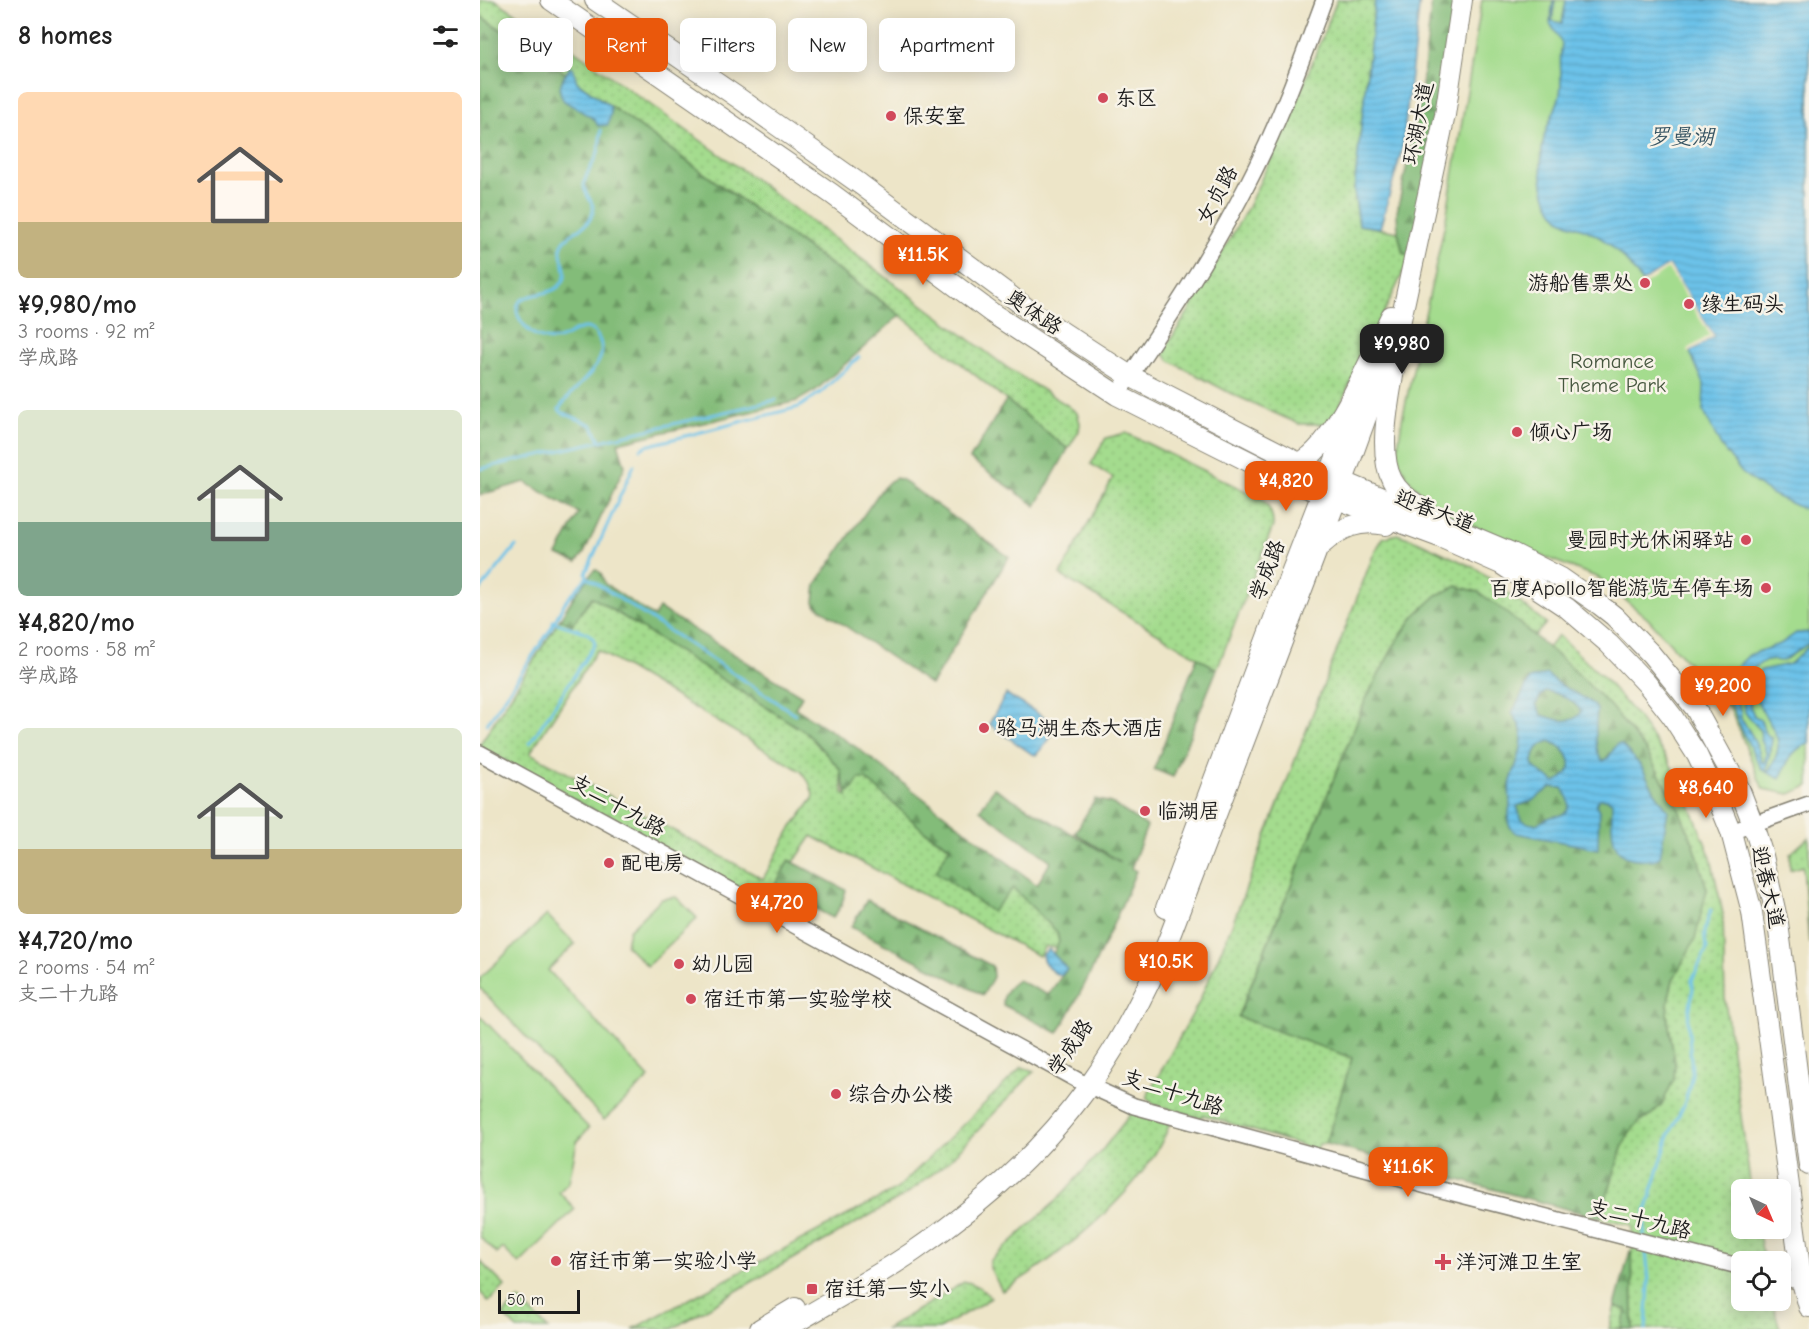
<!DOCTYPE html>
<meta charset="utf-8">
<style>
body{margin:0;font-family:"Comic Neue","LXGW WenKai TC",sans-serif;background:#f6f6f6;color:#222;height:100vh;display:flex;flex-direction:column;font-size:22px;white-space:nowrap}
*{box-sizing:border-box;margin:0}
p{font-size:20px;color:#767676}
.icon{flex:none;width:33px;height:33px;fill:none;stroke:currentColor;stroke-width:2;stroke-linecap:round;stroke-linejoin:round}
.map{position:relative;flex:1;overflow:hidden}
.sheet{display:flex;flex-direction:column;background:#fff;width:480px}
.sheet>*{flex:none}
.banner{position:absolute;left:18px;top:18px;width:570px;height:54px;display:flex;gap:12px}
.needle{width:39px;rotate:136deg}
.controls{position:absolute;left:1251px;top:1179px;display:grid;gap:12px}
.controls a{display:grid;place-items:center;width:60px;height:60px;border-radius:9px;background:#fff;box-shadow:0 3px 15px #0003;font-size:30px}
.scale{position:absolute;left:18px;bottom:15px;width:82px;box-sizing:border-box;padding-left:6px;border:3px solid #1c1c1c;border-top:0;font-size:16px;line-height:21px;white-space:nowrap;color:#1c1c1c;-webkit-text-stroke:4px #f7f3e8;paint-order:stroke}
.price{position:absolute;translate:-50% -51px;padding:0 14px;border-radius:12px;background:#ea580c;color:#fff;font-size:20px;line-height:39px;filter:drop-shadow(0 2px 3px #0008)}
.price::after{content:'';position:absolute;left:50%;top:36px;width:18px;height:14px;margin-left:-9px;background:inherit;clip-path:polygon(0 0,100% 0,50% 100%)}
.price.on{background:#222;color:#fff}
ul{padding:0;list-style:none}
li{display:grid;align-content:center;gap:12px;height:318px;padding:0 18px}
li span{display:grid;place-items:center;height:186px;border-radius:9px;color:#555}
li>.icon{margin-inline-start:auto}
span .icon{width:108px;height:108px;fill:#fffc;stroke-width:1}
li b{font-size:26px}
h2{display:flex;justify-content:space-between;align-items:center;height:72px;padding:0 18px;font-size:26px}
.chip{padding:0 21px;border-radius:9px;background:#fff;box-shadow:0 3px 15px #0003;font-size:21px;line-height:54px}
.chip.on{background:#ea580c;color:#fff}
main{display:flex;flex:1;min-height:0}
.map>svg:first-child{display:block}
.grass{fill:url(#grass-dots);stroke:#607c55;stroke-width:1.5;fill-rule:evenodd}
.forest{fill:url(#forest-firs);stroke:#506c4a;stroke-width:1.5}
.park{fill:#a4dc8e;stroke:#607c55;stroke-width:1.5}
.water{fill:url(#water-rules);stroke:#446f82;stroke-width:1.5;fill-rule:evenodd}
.pier{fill:#ede5c8}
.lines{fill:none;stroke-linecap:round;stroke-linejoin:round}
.stream{stroke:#6cc2e9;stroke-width:3}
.minor-casing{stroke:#848072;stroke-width:18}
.major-casing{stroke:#848072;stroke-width:22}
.minor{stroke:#fff;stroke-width:15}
.major{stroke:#fff;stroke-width:20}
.poi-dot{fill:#d1495b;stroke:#f7f3e8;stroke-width:2}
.labels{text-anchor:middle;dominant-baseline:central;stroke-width:5;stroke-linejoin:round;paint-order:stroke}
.poi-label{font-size:21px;fill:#1c1c1c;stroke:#f7f3e8;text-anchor:start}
.street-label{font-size:21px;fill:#1c1c1c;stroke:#f7f3e8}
.park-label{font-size:21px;fill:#45563e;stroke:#f7f3e8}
.water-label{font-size:22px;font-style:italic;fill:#385664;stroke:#f7f3e8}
</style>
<main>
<section class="sheet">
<h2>8 homes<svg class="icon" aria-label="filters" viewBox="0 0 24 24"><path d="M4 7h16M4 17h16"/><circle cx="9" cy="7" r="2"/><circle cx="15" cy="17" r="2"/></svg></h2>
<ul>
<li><span style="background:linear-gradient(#ffd9b3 70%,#c2b280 0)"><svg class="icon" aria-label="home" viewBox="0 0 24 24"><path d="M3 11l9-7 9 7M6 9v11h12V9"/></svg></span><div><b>¥9,980/mo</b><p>3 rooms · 92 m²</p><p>学成路</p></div></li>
<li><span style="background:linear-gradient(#dfe7d0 60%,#7fa58c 0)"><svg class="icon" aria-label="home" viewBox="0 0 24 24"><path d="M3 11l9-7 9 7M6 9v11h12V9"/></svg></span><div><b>¥4,820/mo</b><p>2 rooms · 58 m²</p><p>学成路</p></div></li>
<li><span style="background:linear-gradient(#dfe7d0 65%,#c2b280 0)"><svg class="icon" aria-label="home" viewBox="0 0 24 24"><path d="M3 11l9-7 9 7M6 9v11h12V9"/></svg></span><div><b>¥4,720/mo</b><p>2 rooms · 54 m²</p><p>支二十九路</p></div></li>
</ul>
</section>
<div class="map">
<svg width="1329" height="1329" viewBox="0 0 1329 1329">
<defs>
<pattern id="grass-dots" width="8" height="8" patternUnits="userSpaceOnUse" patternTransform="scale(1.5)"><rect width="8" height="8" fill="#a4dc8e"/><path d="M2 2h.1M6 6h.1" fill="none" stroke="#8dbc7a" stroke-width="1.8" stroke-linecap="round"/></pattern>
<pattern id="forest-firs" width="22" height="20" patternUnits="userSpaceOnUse" patternTransform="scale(1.5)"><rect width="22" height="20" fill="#83bc79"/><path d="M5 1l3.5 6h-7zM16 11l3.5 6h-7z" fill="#6a9862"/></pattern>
<pattern id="water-rules" width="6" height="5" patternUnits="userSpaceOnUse" patternTransform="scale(1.5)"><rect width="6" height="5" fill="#6cc2e9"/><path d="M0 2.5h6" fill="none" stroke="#5da6c7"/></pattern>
</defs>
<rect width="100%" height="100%" fill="#f7f3e8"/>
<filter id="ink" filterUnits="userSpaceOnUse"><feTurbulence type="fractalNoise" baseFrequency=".0167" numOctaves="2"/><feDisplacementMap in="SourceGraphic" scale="12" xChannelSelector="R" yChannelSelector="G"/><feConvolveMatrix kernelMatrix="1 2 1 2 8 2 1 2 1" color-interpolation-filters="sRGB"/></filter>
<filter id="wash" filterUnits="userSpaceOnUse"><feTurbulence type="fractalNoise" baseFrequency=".008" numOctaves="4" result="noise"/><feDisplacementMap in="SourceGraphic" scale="24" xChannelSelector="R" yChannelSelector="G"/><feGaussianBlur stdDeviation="1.35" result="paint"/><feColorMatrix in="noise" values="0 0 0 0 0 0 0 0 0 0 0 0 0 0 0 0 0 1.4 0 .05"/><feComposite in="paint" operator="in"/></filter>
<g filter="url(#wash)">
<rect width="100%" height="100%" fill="#ede5c8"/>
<!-- grass -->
<g class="grass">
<path d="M0,0H15L88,46L269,175L529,369L587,405L597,413L600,423L599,431L588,449L406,304L57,53L0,16Z"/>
<path d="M857,0H895L874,191L879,225L918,232L923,253L931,256L858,409L847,424H819L750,393L690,361L684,354L687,345L707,314L768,207L811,116Z"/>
<path d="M646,433L782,499C790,507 793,514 793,526L737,669L580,575L633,478L611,464L626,438Z"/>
<path d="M917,534L937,541L997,569L1066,623L1055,636L998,592L977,586L915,644L886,699L758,1016L872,1058L846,1144H839L837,1150L723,1115L721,1118L675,1105L666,1098L718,1004L752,925L894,553L903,538Z"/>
<path d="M111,596L327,733L360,769L363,793L368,797L366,793L372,790L379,778L386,779L444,831L470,847L456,872L533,887L577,932L579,942L576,948L565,946L559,956L332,836L314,862L309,860L294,887L280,904L0,747V744L80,619L92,625ZM117,650L321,771L329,782L334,797L310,830L283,879L50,753Z"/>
<path d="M1078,635L1124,678L1157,716L1188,760L1208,800L1231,858L1243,914L1245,1000L1271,1189L1262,1190V1228L1278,1229L1284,1261L1262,1262V1300L1292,1301L1300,1329H1153L1152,1225L1120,1218L1142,1148L1149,1133L1159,1122L1170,1116L1195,1063L1187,1014L1189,996L1193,980L1203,960L1227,889L1214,845L1197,805L1166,751L1131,707L1068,648Z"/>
<path d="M1329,837V944L1323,866L1310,870V854Z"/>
<path d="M542,1067L554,1071L469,1161L424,1196L270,1283L192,1329H153L417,1189Z"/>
<path d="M652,1112L690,1123C667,1188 580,1257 522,1291L510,1268V1261L574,1203L623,1149Z"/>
<path d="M0,1261L25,1286L9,1302L0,1292Z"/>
<path d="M484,1282C495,1282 503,1290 511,1298L459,1329H406Z"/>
<path d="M39,1299L68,1329H37L23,1315Z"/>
<path d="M1135,1306L1146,1310L1142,1329H1129Z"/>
</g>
<!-- forest -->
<g class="forest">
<path d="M952,0H975L958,117L931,256L923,253L918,232L917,212L940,103Z"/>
<path d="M0,16L57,53L420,315L336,390L317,401L138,443L145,466L104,553L97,562L77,555L99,513L45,482L0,495Z"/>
<path d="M526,400L588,449L556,506L490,459Z"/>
<path d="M416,478L422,480L529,557L451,685L338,607L334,602L336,584L401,490L410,481Z"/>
<path d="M115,569L121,573L125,584L174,617L179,608L322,696L315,708L376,747L557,885L571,861L500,810L514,788L640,862L595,833L615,799L631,803L667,826L651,868L656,871C633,927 609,981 578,1033L523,1005C523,992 528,987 538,980L568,995L587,969L573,954L579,942L577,932L533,888L512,912L456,872L470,846L444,831L386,779H379L372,790L366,793L360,769L327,733L112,597L92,625L80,619L94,596Z"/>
<path d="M977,586L998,592L1023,610L1090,666L1131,707L1166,751L1197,805L1214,845L1227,889L1215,939L1193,980L1189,996L1187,1014L1195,1063L1194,1079L1182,1104L1170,1116L1159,1122L1149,1133L1142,1148L1120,1218L846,1144L872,1058L758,1017L886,699L915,644L934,616L957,595Z"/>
<path d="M717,657L737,669L693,777L674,769Z"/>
<path d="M309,860L366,890L361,906L353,918L294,887Z"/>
<path d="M387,900L512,966L513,977L503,995L371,927Z"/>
<path d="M1150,1251H1152L1153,1329H1142L1146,1310L1135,1306Z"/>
</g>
<!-- park -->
<g class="park">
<path d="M1002,0H1329V786L1310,794L1283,789L1251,710L1168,619L1119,578L1057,554L975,518L941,493L929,480L919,461L918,446L922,420L966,219Z"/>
<path d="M196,897L217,918L167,966L146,945L149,930L181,899Z"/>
<path d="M67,915L95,944L68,970L169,1078L124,1120L0,988V978Z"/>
<path d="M0,1016L109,1128L97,1141L89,1182L79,1192L95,1209L39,1264L23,1248L17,1254L0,1237Z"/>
</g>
<!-- water -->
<g class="water">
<path d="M895,0H940L922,150L900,228L879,225L874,191Z"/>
<path d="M1086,0H1329V510L1321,508L1291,494L1262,473L1241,446L1223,410L1224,384L1210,352L1234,336L1189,265L1162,282C1147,260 1131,241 1106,230C1097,226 1083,224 1077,216C1059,196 1059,161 1064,137C1068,122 1077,109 1080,94C1083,77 1078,60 1082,44L1070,23L1073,1H1075L1072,21L1082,23Z"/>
<path d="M90,67L93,68L97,82L130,106L131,113L128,125L118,126L114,119L84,101C75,89 83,78 90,67Z"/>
<path d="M1329,632V643C1320,650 1312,654 1303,661L1286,660L1268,672V689L1272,692L1270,706L1274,715L1281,721L1285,733L1292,738C1292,749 1288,758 1286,770L1289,771C1293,763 1299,753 1298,744C1297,722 1256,691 1281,670L1310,664L1329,646V744C1311,749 1307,763 1300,779L1282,770L1261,729L1254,710L1238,686L1269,655L1302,643L1316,633ZM1257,688L1265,698C1259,714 1273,719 1280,731C1281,733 1280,737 1281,740C1285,748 1288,753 1284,763L1282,762C1278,746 1271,731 1261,719C1261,708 1259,702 1250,695Z"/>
<path d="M1067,674C1081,690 1109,696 1117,709C1116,721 1113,754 1123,761L1128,758L1137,744H1141L1161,766L1175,792L1188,810L1180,857C1173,862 1165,860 1157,859C1127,857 1132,824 1132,802L1127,799H1119L1116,804L1119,811L1118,849L1036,833C1024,825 1029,816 1030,804C1030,797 1028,792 1030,785C1034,767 1045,749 1041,730C1040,724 1035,719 1032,713L1050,679ZM1066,691C1078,693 1095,701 1101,711C1094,726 1076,720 1062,715L1056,705L1060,697ZM1070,741C1090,750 1101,770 1075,782L1061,773L1053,766C1053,752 1057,745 1070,741ZM1071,787L1082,788C1089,797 1094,810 1081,815C1078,816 1074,816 1071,817C1058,822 1056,829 1041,819L1037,806L1052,801Z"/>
<path d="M526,694L574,723C575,736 564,746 556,755L552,754L509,724Z"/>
<path d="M569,949L587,969L582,975C573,975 563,964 562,955Z"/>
</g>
<!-- pier -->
<path class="pier" d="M1189,265L1234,336L1208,353V349L1230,335L1188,269L1164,285L1160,284Z"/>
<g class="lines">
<!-- stream -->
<g class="stream">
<path d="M120,440L112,425L81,412L79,409C88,395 102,384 112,371C116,366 120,361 121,355C124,345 116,327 105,328C97,328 91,334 84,337C70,344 53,337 44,325C40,320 36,314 37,308C39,290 70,299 82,283C91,271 79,261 81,248C84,233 107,230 112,215C117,203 105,197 104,186C104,173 115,164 118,152C120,145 120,137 121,130"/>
<path d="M161,449L166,446L319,407L341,392L379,357"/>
<path d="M154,465L109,566L106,573L107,577L315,714"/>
<path d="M0,469L296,400"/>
<path d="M0,590L36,546"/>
<path d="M7,724L70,630L85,602L107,577"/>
<path d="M50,743L115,644C114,629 87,629 73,621"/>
<path d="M1164,1236L1165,1215L1189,1135L1204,1105L1209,1088L1212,1073L1208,1020L1213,988L1212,980L1227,949C1222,934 1226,925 1231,910"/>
<path d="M1166,1251L1169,1282L1166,1329"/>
</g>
</g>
</g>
<g filter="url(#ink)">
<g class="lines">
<defs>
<g id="minor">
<path d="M637,395C684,326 729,259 767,185C798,126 821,62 844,0"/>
<path d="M0,753L599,1081L654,1106L958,1189L1262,1267"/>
<path d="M1251,832L1329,804"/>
<path d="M1300,1277L1322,1282"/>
</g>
<g id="major">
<path d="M71,0L352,194L512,313L637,395L806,480L962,538L1021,564L1087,608L1129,644L1167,684L1192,716L1217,755L1236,795L1251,832L1272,912L1322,1282L1329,1307"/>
<path d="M115,0L260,99L380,184L556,315L650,376L819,463L1032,553L1081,578L1120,605L1134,616L1171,654L1215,708L1259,788L1273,824L1283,856L1298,923L1329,1165"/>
<path d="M915,364C910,395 897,452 912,480C918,492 929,500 939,506"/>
<path d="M819,463C854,449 893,352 911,316"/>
<path d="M840,546C860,528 879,519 906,525"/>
<path d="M686,908L811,573L882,391"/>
<path d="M280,1329L315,1308"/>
<path d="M305,1329C348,1303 393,1279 434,1251C500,1206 562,1151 609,1086C640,1043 665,994 686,946L856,500L920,324L965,115L982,0"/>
</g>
</defs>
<!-- minor casing -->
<use href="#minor" class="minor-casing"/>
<!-- major casing -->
<use href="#major" class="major-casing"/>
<!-- minor -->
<use href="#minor" class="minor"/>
<!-- major -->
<use href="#major" class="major"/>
</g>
</g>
<!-- markers -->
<g class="poi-dot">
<circle cx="623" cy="98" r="6"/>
<circle cx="411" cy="116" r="6"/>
<circle cx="1165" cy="283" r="6"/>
<circle cx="1209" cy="304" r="6"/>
<circle cx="1037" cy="432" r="6"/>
<circle cx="1266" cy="540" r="6"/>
<circle cx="1286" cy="588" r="6"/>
<circle cx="504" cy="728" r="6"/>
<circle cx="665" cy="811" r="6"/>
<circle cx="129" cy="863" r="6"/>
<circle cx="199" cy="964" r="6"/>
<circle cx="211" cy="999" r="6"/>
<circle cx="356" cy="1094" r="6"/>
<circle cx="76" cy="1261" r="6"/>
<path d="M960 1253h6v6h6v6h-6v6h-6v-6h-6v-6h6z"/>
<rect x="326" y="1283" width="12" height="12" rx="3"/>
</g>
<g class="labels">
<!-- poi labels -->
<g class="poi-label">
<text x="635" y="98">东区</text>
<text x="423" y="116">保安室</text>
<text x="1153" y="283" text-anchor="end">游船售票处</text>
<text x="1221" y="304">缘生码头</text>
<text x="1049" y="432">倾心广场</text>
<text x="1254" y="540" text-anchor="end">曼园时光休闲驿站</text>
<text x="1274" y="588" text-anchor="end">百度Apollo智能游览车停车场</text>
<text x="516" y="728">骆马湖生态大酒店</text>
<text x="677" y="811">临湖居</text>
<text x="141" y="863">配电房</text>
<text x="211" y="964">幼儿园</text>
<text x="223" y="999">宿迁市第一实验学校</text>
<text x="368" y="1094">综合办公楼</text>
<text x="88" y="1261">宿迁市第一实验小学</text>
<text x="976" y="1262">洋河滩卫生室</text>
<text x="344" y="1289">宿迁第一实小</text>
</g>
<!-- street labels -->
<g class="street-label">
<text transform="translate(938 123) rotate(-79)">环湖大道</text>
<text transform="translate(737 195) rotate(-62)">女贞路</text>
<text transform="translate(554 312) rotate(34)">奥体路</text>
<text transform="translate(955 511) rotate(21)">迎春大道</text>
<text transform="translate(787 570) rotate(-69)">学成路</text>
<text transform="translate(138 805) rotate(29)">支二十九路</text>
<text transform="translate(1288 887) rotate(77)">迎春大道</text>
<text transform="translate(590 1047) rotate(-56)">学成路</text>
<text transform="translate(693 1092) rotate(18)">支二十九路</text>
<text transform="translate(1160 1219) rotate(14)">支二十九路</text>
</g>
<!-- park labels -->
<g class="park-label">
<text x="1132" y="361">Romance<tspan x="1132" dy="24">Theme Park</tspan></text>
</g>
<!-- water labels -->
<g class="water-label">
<text x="1201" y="137">罗曼湖</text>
</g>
</g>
</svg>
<div class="controls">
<a><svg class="needle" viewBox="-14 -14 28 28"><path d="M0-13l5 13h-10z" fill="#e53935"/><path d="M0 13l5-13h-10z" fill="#767676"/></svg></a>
<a><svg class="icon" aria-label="locate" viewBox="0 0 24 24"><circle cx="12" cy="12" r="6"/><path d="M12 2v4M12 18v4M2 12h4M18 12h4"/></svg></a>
</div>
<div class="scale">50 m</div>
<b class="price" style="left:443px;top:286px">¥11.5K</b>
<b class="price on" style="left:922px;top:375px">¥9,980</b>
<b class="price" style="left:806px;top:512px">¥4,820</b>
<b class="price" style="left:1243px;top:717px">¥9,200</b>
<b class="price" style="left:1226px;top:819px">¥8,640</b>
<b class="price" style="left:297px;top:934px">¥4,720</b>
<b class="price" style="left:686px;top:993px">¥10.5K</b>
<b class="price" style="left:928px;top:1198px">¥11.6K</b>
<div class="banner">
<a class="chip">Buy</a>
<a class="chip on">Rent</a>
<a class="chip">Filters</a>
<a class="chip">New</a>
<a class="chip">Apartment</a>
</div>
</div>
</main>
